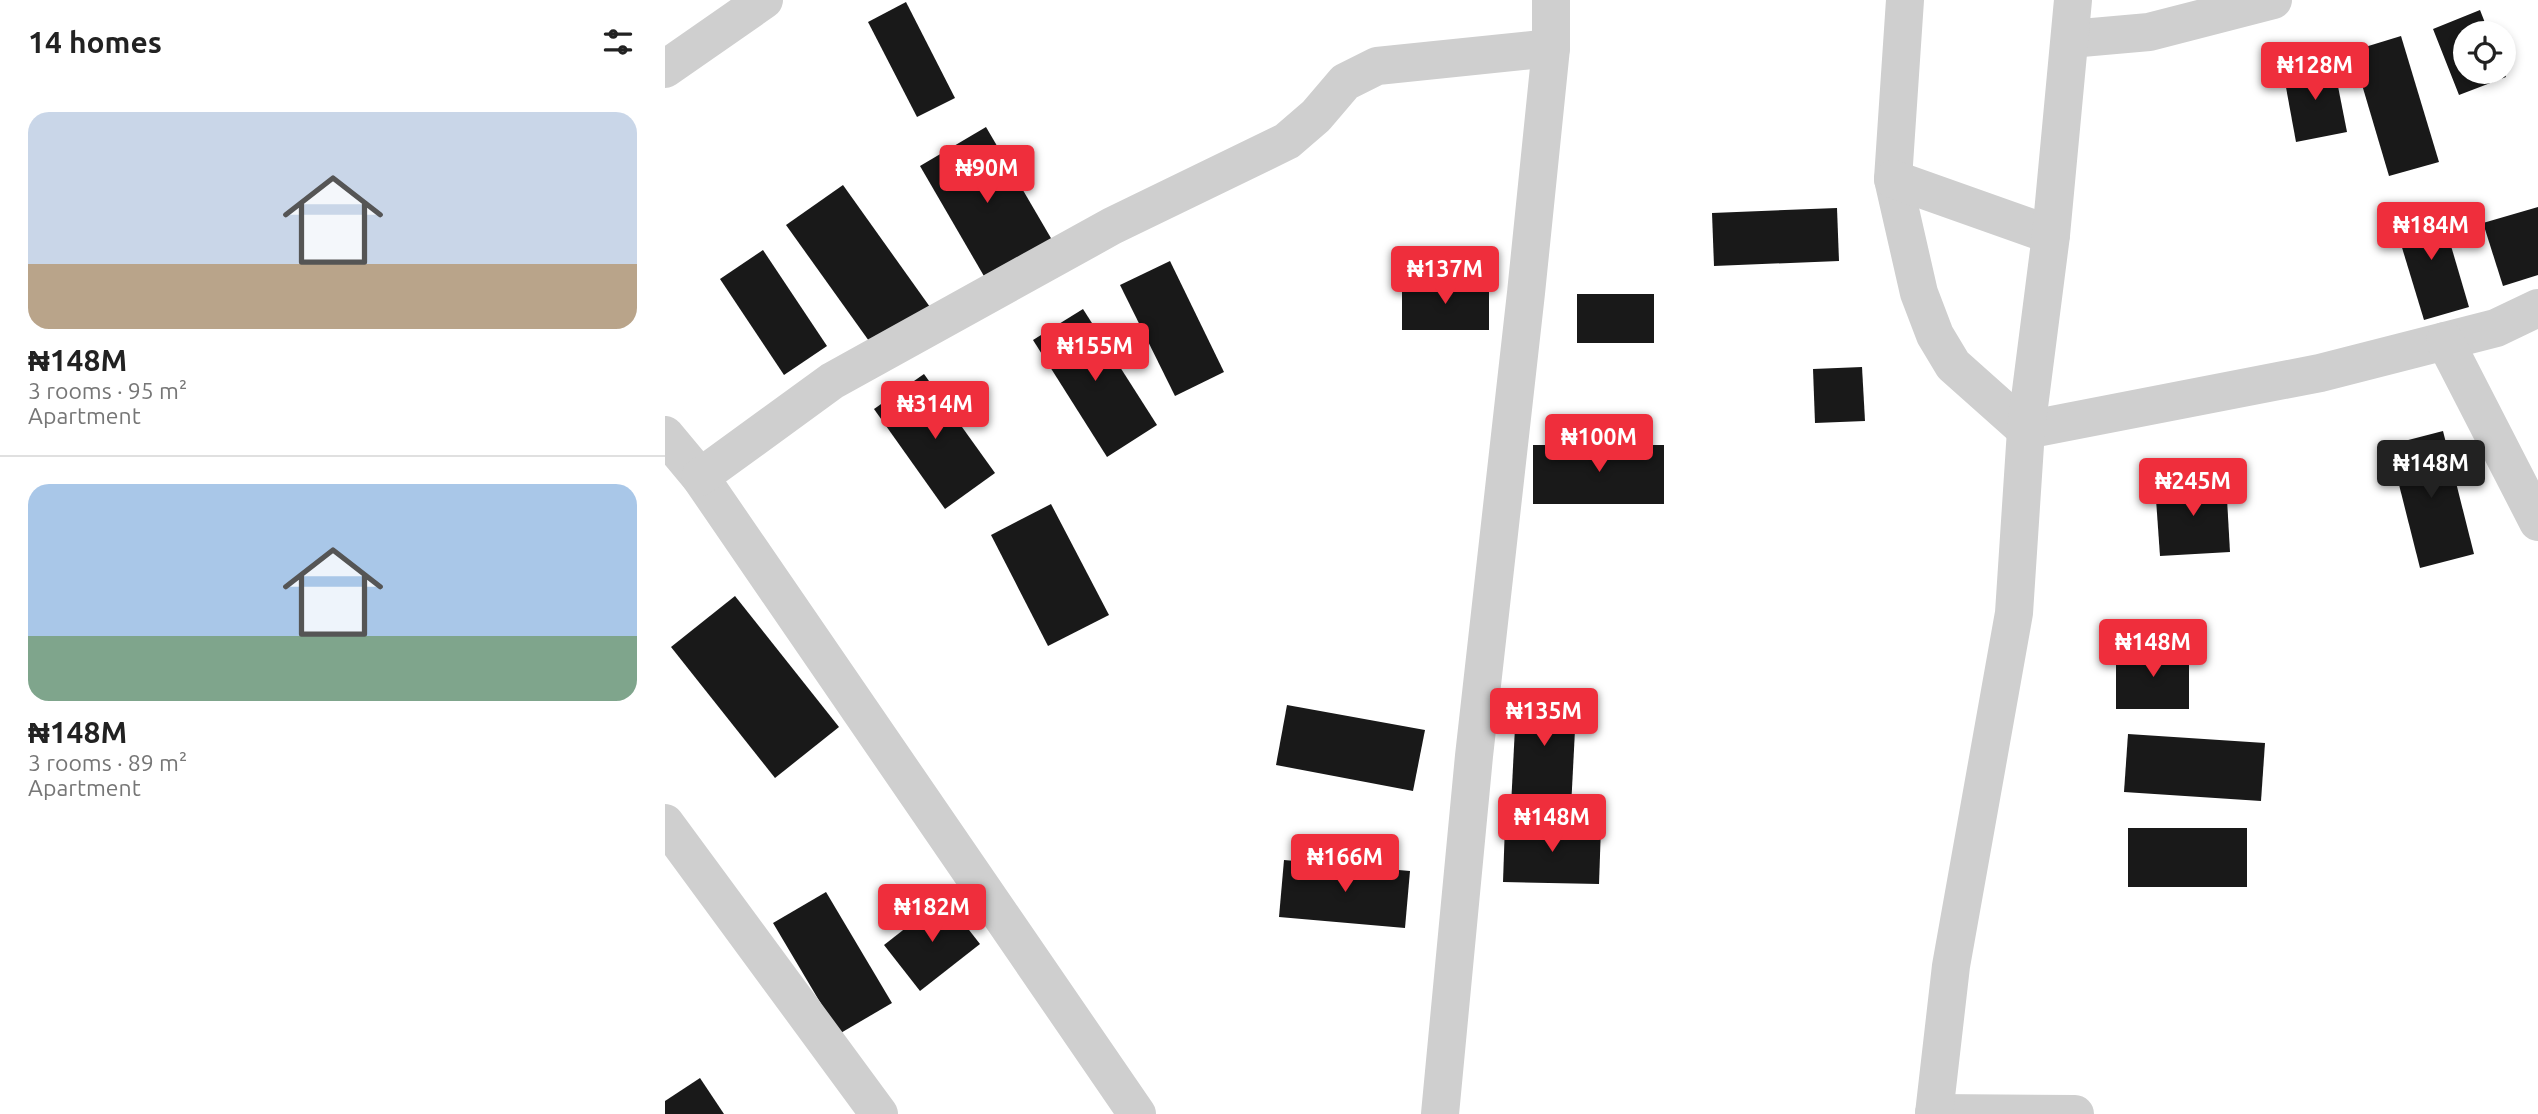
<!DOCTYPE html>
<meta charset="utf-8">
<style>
body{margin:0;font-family:Ubuntu,sans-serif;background:#f2f2f2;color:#222;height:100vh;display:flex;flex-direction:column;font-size:26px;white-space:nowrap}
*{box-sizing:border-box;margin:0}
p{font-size:23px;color:#767676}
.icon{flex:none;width:38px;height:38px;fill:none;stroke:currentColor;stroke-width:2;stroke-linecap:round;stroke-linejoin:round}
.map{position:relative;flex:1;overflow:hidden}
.sheet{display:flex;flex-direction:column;background:#fff;width:665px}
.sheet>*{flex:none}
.buttons{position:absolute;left:1788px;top:21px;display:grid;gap:14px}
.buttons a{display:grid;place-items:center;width:63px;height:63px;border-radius:50%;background:#fff;box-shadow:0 4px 10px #0003;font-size:35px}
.price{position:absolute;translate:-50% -60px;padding:0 16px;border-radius:7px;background:#ef2e3c;color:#fff;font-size:23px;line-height:46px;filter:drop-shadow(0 2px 4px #0008)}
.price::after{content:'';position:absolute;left:50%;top:42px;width:21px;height:16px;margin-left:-10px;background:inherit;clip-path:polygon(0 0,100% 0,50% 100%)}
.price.current{background:#222;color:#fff}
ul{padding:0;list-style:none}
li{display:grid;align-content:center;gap:14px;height:371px;padding:0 28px}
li+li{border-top:2px solid #e0e0e0}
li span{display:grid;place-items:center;height:217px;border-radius:21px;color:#555}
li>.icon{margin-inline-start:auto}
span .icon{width:126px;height:126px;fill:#fffc;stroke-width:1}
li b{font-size:30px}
h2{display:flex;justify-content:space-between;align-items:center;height:84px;padding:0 28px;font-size:30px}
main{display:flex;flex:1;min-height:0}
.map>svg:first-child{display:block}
.building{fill:#191919}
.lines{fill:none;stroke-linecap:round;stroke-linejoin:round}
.minor{stroke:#cfcfcf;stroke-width:38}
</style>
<main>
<section class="sheet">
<h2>14 homes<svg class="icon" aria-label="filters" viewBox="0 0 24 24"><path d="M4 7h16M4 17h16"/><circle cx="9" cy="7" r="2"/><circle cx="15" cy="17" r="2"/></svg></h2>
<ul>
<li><span style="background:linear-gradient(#c9d6e8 70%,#b9a48a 0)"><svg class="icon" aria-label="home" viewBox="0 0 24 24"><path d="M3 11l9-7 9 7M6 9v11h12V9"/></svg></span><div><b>₦148M</b><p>3 rooms · 95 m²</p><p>Apartment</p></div></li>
<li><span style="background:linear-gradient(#a9c7e8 70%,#7fa58c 0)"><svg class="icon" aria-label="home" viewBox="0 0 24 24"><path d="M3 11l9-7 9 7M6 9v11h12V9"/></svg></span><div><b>₦148M</b><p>3 rooms · 89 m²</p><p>Apartment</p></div></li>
</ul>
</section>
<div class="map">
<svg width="1873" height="1114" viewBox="0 0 1873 1114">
<rect width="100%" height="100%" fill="#fff"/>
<!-- building -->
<g class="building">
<path d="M241,2L290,98L252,117L203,22Z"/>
<path d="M1815,10L1824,33H1801V72H1839L1841,77L1794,95L1768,29Z"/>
<path d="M1736,36L1774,162L1724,176L1687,51Z"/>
<path d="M1668,61L1682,132L1631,142L1618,71Z"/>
<path d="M321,127L390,245L323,283L255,166Z"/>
<path d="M178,185L265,307L209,348L121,225Z"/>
<path d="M1774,205L1804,307L1759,320L1728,218Z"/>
<path d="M1873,207V275L1838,286L1818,223Z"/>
<path d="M1172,208L1174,261L1049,266L1047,213Z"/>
<path d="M98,250L162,346L119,375L55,279Z"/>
<path d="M505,261L559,372L510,396L455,285Z"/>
<rect x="737" y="283" width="87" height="47"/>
<rect x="912" y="294" width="77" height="49"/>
<path d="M418,309L492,425L442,457L368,340Z"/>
<path d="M1197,367L1200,421L1150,423L1148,369Z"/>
<path d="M259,374L330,473L280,509L209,409Z"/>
<path d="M1778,431L1809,554L1755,568L1724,445Z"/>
<rect x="868" y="445" width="131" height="59"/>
<path d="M1561,481L1565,552L1495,556L1490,485Z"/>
<path d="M386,504L444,615L383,646L326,535Z"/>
<path d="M70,596L174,727L110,778L6,647Z"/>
<rect x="1451" y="649" width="73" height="60"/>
<path d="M852,688L912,691L906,808L846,806Z"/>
<path d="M622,705L760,730L748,791L611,765Z"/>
<path d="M1463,734L1600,743L1596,801L1459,792Z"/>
<path d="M840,824L936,827L934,884L838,882Z"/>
<rect x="1463" y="828" width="119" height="59"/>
<path d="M619,860L745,871L740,928L614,917Z"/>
<path d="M161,892L227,1003L174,1034L108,923Z"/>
<path d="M279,898L315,944L255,991L219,945Z"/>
<path d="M35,1078L59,1114H0V1101Z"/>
</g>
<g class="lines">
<!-- minor -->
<g class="minor">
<path d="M1240,0L1228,179L1254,293L1270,335L1288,365L1361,430L1655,373L1831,328L1873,308"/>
<path d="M1405,39L1484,32L1608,0"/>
<path d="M0,69L99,0"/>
<path d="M1228,179L1386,235"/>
<path d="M1780,341L1873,522"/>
<path d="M0,435L35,477L472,1114"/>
<path d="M35,477L167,381L447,226L622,141L651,116L680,82L712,66L886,48"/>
<path d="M0,823L214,1114"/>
<path d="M1269,1113L1410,1114"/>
<path d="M775,1114L809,756L861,293L886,48V0"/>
<path d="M1269,1114L1286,966L1349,613L1361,430L1386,235L1408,0"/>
</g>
</g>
</svg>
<div class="buttons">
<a><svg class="icon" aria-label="locate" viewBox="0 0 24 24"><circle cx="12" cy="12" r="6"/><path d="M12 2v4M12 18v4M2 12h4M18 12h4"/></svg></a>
</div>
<b class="price" style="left:1650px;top:102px">₦128M</b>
<b class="price" style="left:322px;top:205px">₦90M</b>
<b class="price" style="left:1766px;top:262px">₦184M</b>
<b class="price" style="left:780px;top:306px">₦137M</b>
<b class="price" style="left:430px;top:383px">₦155M</b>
<b class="price" style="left:270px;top:441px">₦314M</b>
<b class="price" style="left:934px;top:474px">₦100M</b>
<b class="price current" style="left:1766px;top:500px">₦148M</b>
<b class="price" style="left:1528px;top:518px">₦245M</b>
<b class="price" style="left:1488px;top:679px">₦148M</b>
<b class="price" style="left:879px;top:748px">₦135M</b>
<b class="price" style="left:887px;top:854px">₦148M</b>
<b class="price" style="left:680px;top:894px">₦166M</b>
<b class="price" style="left:267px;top:944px">₦182M</b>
</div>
</main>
